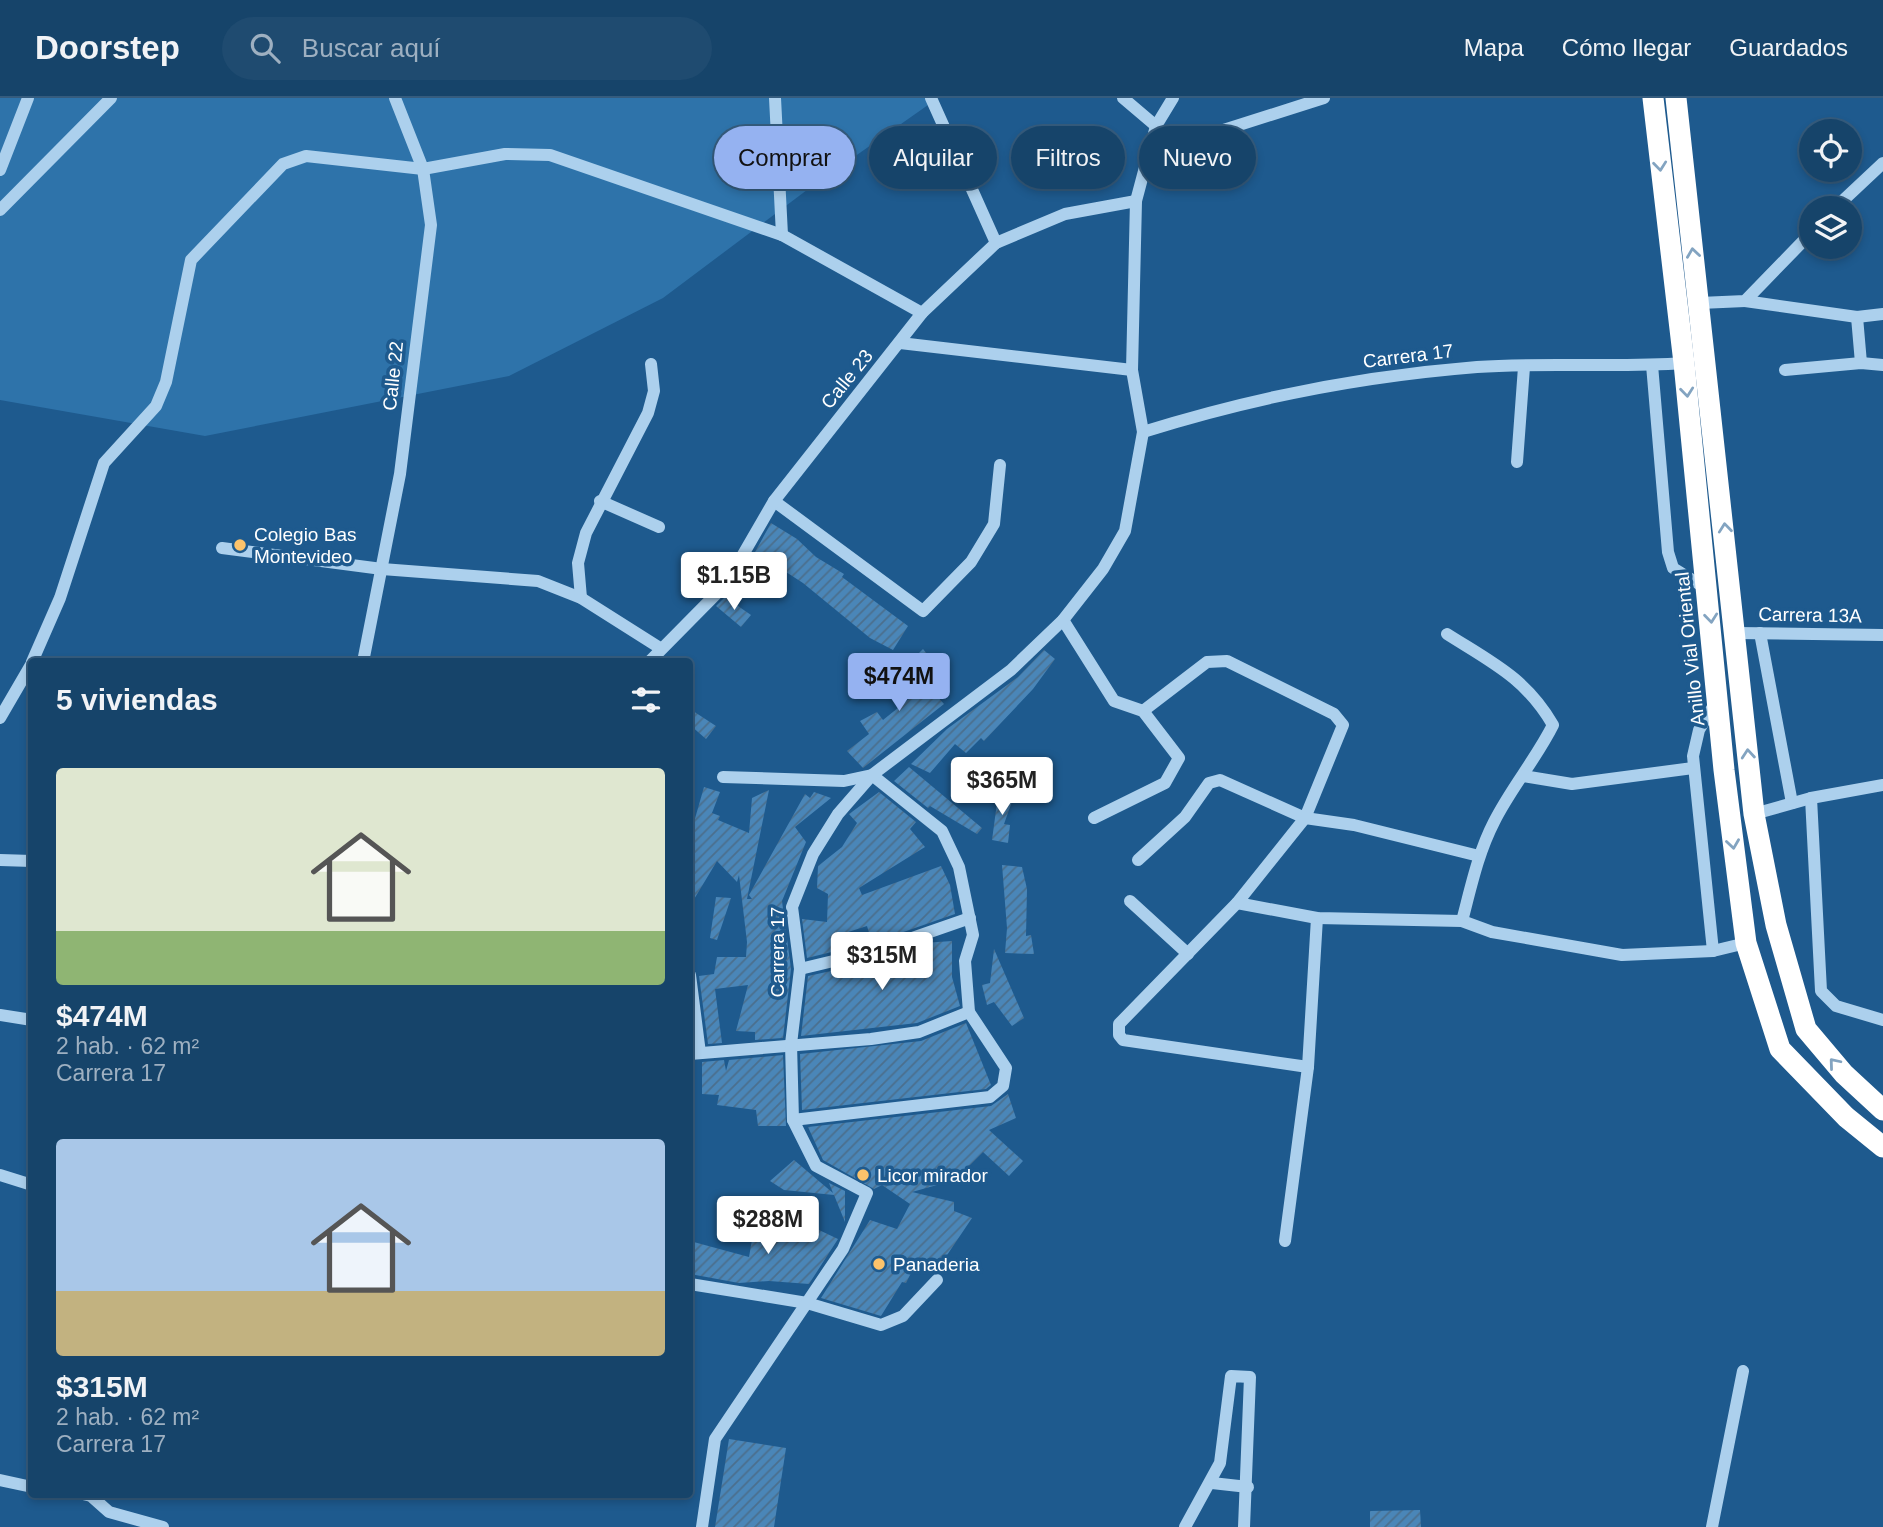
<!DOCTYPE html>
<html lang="es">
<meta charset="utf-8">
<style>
body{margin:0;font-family:Helvetica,sans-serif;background:#1f4b70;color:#f1f3f6;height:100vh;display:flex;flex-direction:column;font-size:26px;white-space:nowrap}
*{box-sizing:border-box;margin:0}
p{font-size:23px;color:#9eb0c1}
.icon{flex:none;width:38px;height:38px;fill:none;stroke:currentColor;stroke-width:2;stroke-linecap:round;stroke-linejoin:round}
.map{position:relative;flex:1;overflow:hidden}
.details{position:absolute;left:28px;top:560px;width:665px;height:840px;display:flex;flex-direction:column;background:#16446a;border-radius:7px;box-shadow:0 4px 10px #0003,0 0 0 2px #355c7e}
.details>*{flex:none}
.hud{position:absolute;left:714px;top:28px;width:665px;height:63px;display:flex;gap:14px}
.controls{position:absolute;left:1799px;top:21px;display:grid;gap:14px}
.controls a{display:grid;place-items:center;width:63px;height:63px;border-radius:50%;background:#16446a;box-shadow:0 4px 10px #0003,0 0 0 2px #355c7e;font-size:35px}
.price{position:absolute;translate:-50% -60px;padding:0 16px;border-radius:7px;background:#fff;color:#222;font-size:23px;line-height:46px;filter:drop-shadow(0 2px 4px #0008)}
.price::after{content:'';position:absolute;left:50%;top:42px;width:21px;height:16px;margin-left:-10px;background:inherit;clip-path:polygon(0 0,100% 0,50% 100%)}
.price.selected{background:#95b2f1;color:#111}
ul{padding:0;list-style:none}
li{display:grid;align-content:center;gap:14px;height:371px;padding:0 28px}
li span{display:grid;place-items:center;height:217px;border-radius:7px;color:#555}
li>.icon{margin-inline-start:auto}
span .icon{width:126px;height:126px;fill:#fffc;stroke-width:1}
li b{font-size:30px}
h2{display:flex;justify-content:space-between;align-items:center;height:84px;padding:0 28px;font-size:30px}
.pill{padding:0 24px;border-radius:32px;background:#16446a;box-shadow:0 4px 10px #0003,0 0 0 2px #355c7e;font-size:24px;line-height:63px}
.pill.selected{background:#95b2f1;color:#111}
header{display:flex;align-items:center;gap:42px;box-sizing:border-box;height:98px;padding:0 35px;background:#16446a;border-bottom:2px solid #355c7e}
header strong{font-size:33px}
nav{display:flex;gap:38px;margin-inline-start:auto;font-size:24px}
.search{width:490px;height:63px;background:#1f4b70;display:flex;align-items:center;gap:18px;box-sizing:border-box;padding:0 24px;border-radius:38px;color:#9eb0c1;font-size:26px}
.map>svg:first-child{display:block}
.grass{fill:#2e73aa}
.building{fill:url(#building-hatch)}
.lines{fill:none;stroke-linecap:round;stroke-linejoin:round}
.minor{stroke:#acd0ed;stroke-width:12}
.highway{stroke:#fff;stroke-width:21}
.oneway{stroke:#83a4c1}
.poi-dot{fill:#fcc36b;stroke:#1e5a8e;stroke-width:2.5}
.labels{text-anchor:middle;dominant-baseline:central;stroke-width:7;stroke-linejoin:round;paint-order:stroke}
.street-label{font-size:19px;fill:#fff;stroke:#1e5a8e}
.poi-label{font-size:19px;fill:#fff;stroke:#1e5a8e;text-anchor:start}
</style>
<header>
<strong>Doorstep</strong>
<div class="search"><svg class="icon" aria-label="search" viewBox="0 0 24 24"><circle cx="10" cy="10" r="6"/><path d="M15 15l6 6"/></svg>Buscar aquí</div>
<nav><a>Mapa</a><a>Cómo llegar</a><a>Guardados</a></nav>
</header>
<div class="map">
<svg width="1883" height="1429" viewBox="0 0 1883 1429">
<defs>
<pattern id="building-hatch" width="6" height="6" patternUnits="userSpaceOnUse" patternTransform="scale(1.75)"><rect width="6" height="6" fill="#4a86b8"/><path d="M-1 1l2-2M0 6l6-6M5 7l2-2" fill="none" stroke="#4b6f8d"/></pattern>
</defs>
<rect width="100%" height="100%" fill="#1e5a8e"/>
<!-- grass -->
<path class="grass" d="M0,0H938L807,92L663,200L509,278L205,338L0,302Z"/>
<!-- building -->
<g class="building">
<path d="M771,425L797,441L816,459L844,476L842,479L908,528L893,552L870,540L803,485L755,454Z"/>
<path d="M725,499L751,517L741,529L716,508Z"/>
<path d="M923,551L932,562L926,568L935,580L926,586L944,606L863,670L847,653L869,636L860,623L877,614L883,622L914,597L895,579Z"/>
<path d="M1044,552L1055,561L1033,591L984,643L981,640L966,655L955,646L930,675L911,666L947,631L1018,579Z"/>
<path d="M690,611L716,628L706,641L690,627Z"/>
<path d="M909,669L982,730L977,736L930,708L928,710L894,683Z"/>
<path d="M704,689L720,694L712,715L720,718L718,722L749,735L752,700L769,692L747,801H752L749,797L805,696L810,700L814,694L831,700L795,729L806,744L782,803L791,871L783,940L755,942V934L736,933L748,887L715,891L722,945L708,946L699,878L714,876L717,859H746L747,844L739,777L737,784L717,763L690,808V738Z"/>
<path d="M999,690L1014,698L1004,726L1010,727L1008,745L992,742Z"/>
<path d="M879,694L916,724L910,731L925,749L859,790L862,797L941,768L950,787L955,816L872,845L867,828L842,836L844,851L807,860L802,821L827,824L828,796L817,790L818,768L842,749L857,725L849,716Z"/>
<path d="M1002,767L1022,769L1027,791L1026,838L1031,837L1034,856L1005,855L1007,830Z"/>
<path d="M716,799L731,800L717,842L710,840Z"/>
<path d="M952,843V879L960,908L917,925L801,938L808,878L877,863L923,845Z"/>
<path d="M994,851L1024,920L1012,928L994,904L987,907L982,887L990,885Z"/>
<path d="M966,925L991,987L986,991L802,1012L800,956L921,943Z"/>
<path d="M783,957L786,1028H758L756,1012L717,1007L719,997L702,996V964L724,962L726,973L729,962Z"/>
<path d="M1008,996L1016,1020L989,1032L1023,1063L1009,1078L983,1054L955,1082L912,1094L954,1104V1113L972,1120L937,1172L916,1165L906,1185L902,1184L881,1218L821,1200L870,1122L897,1131L910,1106L882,1087L874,1091L823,1062L808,1029L991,1008Z"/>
<path d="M794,1062L833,1095L829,1085L845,1093V1124L834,1097L784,1092L770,1083Z"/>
<path d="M781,1114L838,1141L809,1186L769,1183L739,1185L690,1176V1143L749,1159L754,1130L779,1132Z"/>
<path d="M729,1341L786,1350L774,1429H715Z"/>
<path d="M1420,1412L1421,1429H1370V1413Z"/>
</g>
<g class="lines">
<!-- minor -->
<g class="minor">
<path d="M775,0L782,137"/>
<path d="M931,0L996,145"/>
<path d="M1123,0L1156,28"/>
<path d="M1148,56L1324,0"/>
<path d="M0,72L28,0"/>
<path d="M1835,110L1883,65"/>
<path d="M0,112L111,0"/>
<path d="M1745,203L1857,219L1883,216"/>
<path d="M1700,205L1745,203L1811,135"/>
<path d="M1857,219L1861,265"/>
<path d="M900,245L1132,272"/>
<path d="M1652,267L1668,454L1673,470L1707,491"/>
<path d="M1785,272L1861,265L1883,267"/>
<path d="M1143,334C1251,300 1363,278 1477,269C1545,264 1615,270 1684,265"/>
<path d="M1517,364L1524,269"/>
<path d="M600,403L659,429"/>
<path d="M774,403L923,513L971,464L994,426L1000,367"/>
<path d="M222,450L382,471L538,483L581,500L660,550"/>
<path d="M581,500L578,465L586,435L648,315L654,293L651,266"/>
<path d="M1063,522L1114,603L1143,613L1179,660L1165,685L1094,720"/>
<path d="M1736,535L1883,537"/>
<path d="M1760,535L1792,705"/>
<path d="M1447,536C1491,564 1526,580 1553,627C1536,661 1511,690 1494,724C1478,755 1471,789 1462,823"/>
<path d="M32,564L60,500L104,365L156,308L166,284L191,162L283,66L306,58L423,71L505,56L550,57L782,137L922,215"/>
<path d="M363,564L400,376L431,127L423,71L395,0"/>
<path d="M649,564L726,486L774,403L922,215L996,145L1065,116L1136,103"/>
<path d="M1143,613L1207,564L1227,563L1334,616L1343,627L1305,720L1237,805L1119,926V937L1123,942L1308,969"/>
<path d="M0,620L32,565"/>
<path d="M1523,678L1572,686L1693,670"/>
<path d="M723,679L844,683L872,677L942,733L959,769L973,837L965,863L969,914L1006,970L1003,988L990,999L793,1022"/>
<path d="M1811,700L1821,893L1836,908L1883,922"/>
<path d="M1754,716L1811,700L1883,687"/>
<path d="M0,762L32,763"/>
<path d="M1138,762L1185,719L1209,685L1220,682L1305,720L1354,727L1479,758"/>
<path d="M1130,803L1188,856"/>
<path d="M1237,805L1317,820L1462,823L1492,834L1622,857L1713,853L1746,845"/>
<path d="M1713,853L1693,658L1699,632L1717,602"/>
<path d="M800,871L875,853L970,820"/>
<path d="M690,877L700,955"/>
<path d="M0,917L32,922"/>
<path d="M690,956L871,941L919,934L969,914"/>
<path d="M0,1077L32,1087"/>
<path d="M1285,1143L1308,969L1317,820"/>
<path d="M690,1186L807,1205L881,1227L903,1218L937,1182"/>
<path d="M0,1382L32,1389"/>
<path d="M1212,1385L1248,1389"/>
<path d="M83,1396L91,1398L109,1414L163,1429"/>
<path d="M702,1429L715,1341L843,1151L867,1095L816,1068L793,1022L791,946L800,871L792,809L813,756L838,716L872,677L1011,572L1063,522L1103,471L1125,433L1143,334L1132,272L1136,103L1156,28L1173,0"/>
<path d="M1185,1429L1220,1365L1231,1278L1250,1279L1244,1429"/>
<path d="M1712,1429L1743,1273"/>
</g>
<!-- highway -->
<g class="highway">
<path d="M1653,0L1684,265L1724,672L1746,845L1780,951L1846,1019L1883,1049"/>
<path d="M1676,0L1754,716L1776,827L1806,931L1844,976L1883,1012"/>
</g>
</g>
<!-- one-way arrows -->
<defs><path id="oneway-chevron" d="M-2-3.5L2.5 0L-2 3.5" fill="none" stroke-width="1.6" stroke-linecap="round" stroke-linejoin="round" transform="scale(1.75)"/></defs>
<g class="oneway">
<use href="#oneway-chevron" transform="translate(1660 68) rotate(84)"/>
<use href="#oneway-chevron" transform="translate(1693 155) rotate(-98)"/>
<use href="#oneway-chevron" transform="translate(1687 294) rotate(84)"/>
<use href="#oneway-chevron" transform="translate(1725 430) rotate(-96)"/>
<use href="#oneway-chevron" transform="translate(1711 520) rotate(84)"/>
<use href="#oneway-chevron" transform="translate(1748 656) rotate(-95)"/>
<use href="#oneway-chevron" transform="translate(1733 746) rotate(82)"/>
<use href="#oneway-chevron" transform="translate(1834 965) rotate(-130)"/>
</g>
<!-- markers -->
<g class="poi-dot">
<circle cx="240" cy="447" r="7"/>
<circle cx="863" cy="1077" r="7"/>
<circle cx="879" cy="1166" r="7"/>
</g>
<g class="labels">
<!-- street labels -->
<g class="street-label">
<text transform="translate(1408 258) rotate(-7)">Carrera 17</text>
<text transform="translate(393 278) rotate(-84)">Calle 22</text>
<text transform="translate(847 281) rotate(-51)">Calle 23</text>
<text transform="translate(1810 517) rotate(1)">Carrera 13A</text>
<text transform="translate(1690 551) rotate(-96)">Anillo Vial Oriental</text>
<text transform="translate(777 854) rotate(-90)">Carrera 17</text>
</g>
<!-- poi labels -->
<g class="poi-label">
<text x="254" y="436">Colegio Bas<tspan x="254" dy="22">Montevideo</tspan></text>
<text x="877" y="1077">Licor mirador</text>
<text x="893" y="1166">Panaderia</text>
</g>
</g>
</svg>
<div class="controls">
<a><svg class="icon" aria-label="locate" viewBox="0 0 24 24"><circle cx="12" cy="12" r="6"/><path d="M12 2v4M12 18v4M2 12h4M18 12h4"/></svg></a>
<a><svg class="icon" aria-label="layers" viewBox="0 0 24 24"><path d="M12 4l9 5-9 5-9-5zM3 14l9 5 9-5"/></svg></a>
</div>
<b class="price" style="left:734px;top:514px">$1.15B</b>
<b class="price selected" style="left:899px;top:615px">$474M</b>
<b class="price" style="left:1002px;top:719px">$365M</b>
<b class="price" style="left:882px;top:894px">$315M</b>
<b class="price" style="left:768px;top:1158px">$288M</b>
<div class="hud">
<a class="pill selected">Comprar</a>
<a class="pill">Alquilar</a>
<a class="pill">Filtros</a>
<a class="pill">Nuevo</a>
</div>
<section class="details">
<h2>5 viviendas<svg class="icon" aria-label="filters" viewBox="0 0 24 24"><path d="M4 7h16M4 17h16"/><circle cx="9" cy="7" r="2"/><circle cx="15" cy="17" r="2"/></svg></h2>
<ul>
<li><span style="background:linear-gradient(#dfe7d0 75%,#8fb573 0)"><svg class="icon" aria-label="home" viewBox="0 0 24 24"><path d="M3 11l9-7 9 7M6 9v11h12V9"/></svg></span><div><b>$474M</b><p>2 hab. · 62 m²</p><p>Carrera 17</p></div></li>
<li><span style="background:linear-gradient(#a9c7e8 70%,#c2b280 0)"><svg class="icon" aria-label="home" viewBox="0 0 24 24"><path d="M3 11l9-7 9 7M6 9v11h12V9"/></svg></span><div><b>$315M</b><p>2 hab. · 62 m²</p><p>Carrera 17</p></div></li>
</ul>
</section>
</div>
